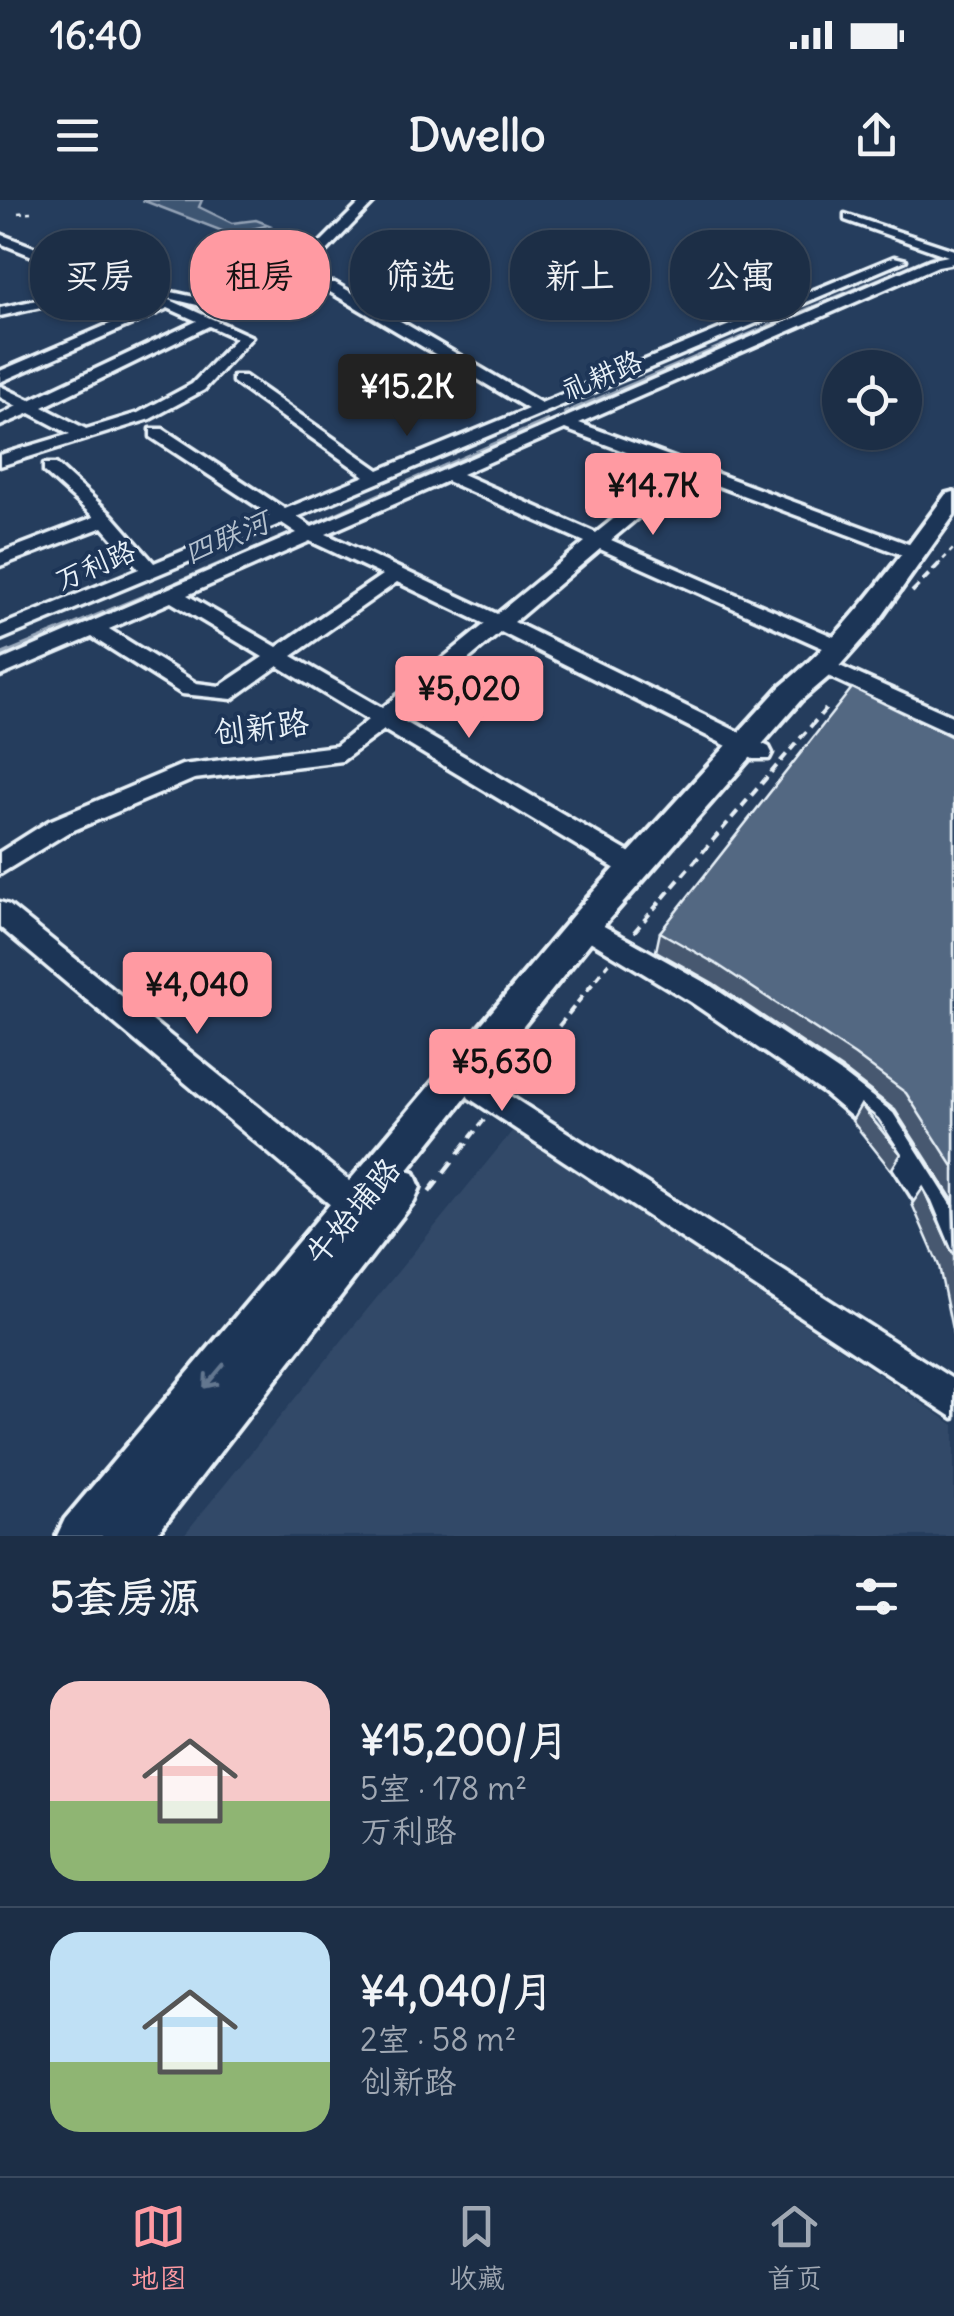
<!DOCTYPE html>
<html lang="zh">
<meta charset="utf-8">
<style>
body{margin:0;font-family:Delius,"LXGW WenKai TC",sans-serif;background:#25364d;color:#f1f3f6;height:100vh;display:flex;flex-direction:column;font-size:38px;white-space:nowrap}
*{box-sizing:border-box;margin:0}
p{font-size:32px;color:#a0a8b3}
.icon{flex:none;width:55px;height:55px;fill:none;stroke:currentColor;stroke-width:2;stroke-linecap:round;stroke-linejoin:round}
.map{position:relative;height:1336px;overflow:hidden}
.panel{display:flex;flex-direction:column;background:#1c2e46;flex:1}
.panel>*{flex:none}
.hud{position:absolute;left:30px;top:30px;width:895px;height:90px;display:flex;gap:20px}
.tools{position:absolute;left:822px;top:150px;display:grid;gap:20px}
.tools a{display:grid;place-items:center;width:100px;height:100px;border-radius:50%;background:#1c2e46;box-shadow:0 2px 8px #0004,0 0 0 2px #3a4a5f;font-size:50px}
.price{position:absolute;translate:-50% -85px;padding:0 22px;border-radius:10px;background:#ff9aa2;color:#111;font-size:32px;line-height:65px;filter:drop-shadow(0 2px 5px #0008)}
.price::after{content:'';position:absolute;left:50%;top:60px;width:30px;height:22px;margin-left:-15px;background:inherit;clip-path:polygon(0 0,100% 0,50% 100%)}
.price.active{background:#222;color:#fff}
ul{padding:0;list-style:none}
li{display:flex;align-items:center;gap:30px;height:250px;padding:0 50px}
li+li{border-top:2px solid #3a4a5f}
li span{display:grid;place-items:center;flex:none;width:280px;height:200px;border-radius:30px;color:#555}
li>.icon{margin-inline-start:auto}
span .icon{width:120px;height:120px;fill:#fffc;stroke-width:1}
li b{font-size:42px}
h2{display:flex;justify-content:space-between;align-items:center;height:120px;padding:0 50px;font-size:42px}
.tag{padding:0 35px;border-radius:40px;background:#1c2e46;box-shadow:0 2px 8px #0004,0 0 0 2px #3a4a5f;font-size:35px;line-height:90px}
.tag.active{background:#ff9aa2;color:#111}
.status{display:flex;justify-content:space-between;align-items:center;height:70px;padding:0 50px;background:#1c2e46;direction:ltr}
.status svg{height:28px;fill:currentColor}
header{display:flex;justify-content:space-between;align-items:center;height:130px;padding:0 50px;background:#1c2e46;font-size:45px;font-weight:700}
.dock{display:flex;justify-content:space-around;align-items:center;height:140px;border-top:2px solid #3a4a5f;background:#1c2e46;font-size:28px;color:#a0a8b3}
.dock a{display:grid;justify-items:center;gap:5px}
.dock .active{color:#ff9aa2}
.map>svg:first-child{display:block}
.built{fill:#334a68}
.green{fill:#3e5472;stroke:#93a2b5;stroke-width:2.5}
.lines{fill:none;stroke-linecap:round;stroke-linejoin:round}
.stream-far1{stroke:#99a8ba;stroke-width:4}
.stream{stroke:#99a8ba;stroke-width:5}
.minor-casing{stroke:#e8f1f8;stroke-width:7}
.major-casing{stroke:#e8f1f8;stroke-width:8}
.path-far2{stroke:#e8f1f8;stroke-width:2.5;stroke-dasharray:5 4;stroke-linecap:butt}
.path-far1{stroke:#e8f1f8;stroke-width:4;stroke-dasharray:9 6;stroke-linecap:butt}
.path{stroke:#e8f1f8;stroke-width:5;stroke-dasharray:14 10;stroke-linecap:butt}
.minor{fill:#1d3557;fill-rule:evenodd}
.major{fill:#1d3557;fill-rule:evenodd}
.wall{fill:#475970;stroke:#e8f1f8;stroke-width:2.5}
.building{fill:#536782;stroke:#e8f1f8;stroke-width:2.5}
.oneway{stroke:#64778f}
.labels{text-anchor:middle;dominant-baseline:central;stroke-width:8;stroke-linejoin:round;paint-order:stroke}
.far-street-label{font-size:28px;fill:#e8f1f8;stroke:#1d3557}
.far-water-label{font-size:30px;font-style:italic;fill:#b4c1ce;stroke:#1d3557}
.street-label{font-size:32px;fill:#e8f1f8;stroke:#1d3557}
</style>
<div class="status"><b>16:40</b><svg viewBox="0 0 49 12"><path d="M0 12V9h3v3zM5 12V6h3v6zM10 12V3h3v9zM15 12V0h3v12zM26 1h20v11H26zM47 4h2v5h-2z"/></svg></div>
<header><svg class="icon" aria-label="menu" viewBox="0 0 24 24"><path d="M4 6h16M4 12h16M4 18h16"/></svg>Dwello<svg class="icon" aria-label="share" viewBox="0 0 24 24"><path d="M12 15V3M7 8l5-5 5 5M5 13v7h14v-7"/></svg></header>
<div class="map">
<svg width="954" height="1336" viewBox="0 0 954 1336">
<rect width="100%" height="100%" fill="#253d5d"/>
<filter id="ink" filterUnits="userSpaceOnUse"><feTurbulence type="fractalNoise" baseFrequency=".01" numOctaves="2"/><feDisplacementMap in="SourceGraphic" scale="20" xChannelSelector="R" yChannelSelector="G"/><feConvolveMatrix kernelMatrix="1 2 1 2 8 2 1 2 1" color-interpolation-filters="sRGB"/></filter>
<g filter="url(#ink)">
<!-- built -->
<path class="built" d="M514,929L954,1225V1336H183Z"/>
<!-- green -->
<path class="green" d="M142,0H202L199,7L232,23L256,20L269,25L230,34Z"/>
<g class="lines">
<!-- stream-far1 -->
<g class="stream-far1">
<path d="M565,213L936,55"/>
<path d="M403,284L547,221"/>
<path d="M312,325L385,292"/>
<path d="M217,366L292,333"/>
</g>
<!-- stream -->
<g class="stream">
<path d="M177,383L223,363"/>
<path d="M0,456L155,392"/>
</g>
<defs>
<g id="minor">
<path d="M363,0H376L298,81L248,110L222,111L127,88L0,116V108L105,85L0,43V34L121,81L222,103H240L288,75Z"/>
<path d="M845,14L954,50V63L938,66L579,223L922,349V357H908L689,275L611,340L848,443L851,448L848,453H834L600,349L514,422L769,547L772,553L769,559H753L501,432L398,518L644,661L648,668L644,675H626L384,530L342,561L194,579L67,633L0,674V652L49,621L182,565L336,546L368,520L278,466L232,499L182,494L92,437L0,476V461L297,333L282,323L0,440V426L139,369L103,327L0,366V353L94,317L44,272V264H56L112,315L154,363L270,315L151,237V229H163L285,309L365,276L233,182V176H245L379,270L528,209L325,89V83H335L541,203L894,57L906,60L297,317L312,327L929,60L948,56L845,20ZM565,229L674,270L596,333L462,274ZM447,281L585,342L497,414L326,334ZM310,341L382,375L277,447L187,395ZM397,382L485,424L382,508L292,456ZM171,402L263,457L220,486L196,483L109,429Z"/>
<path d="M168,99L252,137L204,190L150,219L0,266V255L70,234L30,213L0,226V215L17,206L0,197V186L30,200L197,121L168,108L0,182V171ZM209,126L236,138L192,184L138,213L86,229L43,207Z"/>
<path d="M824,459L954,517V534L817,471L813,466Z"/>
<path d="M0,702L9,705L367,995L372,1006L367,1017L356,1021L345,1017L0,727Z"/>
<path d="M584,715L711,786L844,875L893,913L952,1006L954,1071L943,1066L923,1014L871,933L824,893L691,802L575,732L571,725L575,718Z"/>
<path d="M479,876L954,1180V1218L469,898L464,889L469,880Z"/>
</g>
<path id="major" d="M954,292V315L875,426L834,472L800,501L609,719L407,971L414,973L420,987L414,1001L155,1336H57L65,1319L585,701L780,487C847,433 895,363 946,294Z"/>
</defs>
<!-- minor casing -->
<use href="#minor" class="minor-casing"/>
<!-- major casing -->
<use href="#major" class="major-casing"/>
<!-- path-far2 -->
<g class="path-far2">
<path d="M18,13L31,12"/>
<path d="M937,366L954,348"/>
</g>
<!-- path-far1 -->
<g class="path-far1">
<path d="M912,392L940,363"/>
<path d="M634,732L829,505"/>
<path d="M512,885L609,763"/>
<path d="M470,938L484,920"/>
</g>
<!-- path -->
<path class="path" d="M429,992L472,936"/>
<!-- minor -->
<use href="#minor" class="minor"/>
<!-- major -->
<use href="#major" class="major"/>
</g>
<!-- wall -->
<g class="wall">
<path d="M954,538V1002L895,910L846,872L713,783L656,751L660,732Z"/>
<path d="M861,905L901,954L891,970L852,921Z"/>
<path d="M923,988L952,1052L954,1053V1139L939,1066L912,1004Z"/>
</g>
<!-- building -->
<g class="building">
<path d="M852,488L954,538V968L906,893L855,855L718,765L660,732Z"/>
<path d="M861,905L878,919L901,954Z"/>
<path d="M923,988L931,1001L952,1052Z"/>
</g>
<!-- one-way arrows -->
<defs><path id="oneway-shaft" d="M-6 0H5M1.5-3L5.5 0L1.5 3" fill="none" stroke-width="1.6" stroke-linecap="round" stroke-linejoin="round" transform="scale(2.5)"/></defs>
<use class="oneway" href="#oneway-shaft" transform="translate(214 1176) rotate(130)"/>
</g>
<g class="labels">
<!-- far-street labels -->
<g class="far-street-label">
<text transform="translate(602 175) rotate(-23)">礼耕路</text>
<text transform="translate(95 365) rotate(-23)">万利路</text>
</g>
<!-- far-water labels -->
<g class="far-water-label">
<text transform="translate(226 337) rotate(-23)">四联河</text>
</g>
<!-- street labels -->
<g class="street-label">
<text transform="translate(261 527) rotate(-7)">创新路</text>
<text transform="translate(352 1011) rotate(-50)">牛始埔路</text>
</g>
</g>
</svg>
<div class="tools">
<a><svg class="icon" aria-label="locate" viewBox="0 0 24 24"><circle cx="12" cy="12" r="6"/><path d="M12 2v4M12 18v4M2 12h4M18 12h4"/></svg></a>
</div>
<b class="price active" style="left:407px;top:239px">¥15.2K</b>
<b class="price" style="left:653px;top:338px">¥14.7K</b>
<b class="price" style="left:469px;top:541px">¥5,020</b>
<b class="price" style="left:197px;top:837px">¥4,040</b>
<b class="price" style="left:502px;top:914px">¥5,630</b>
<div class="hud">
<a class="tag">买房</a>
<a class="tag active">租房</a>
<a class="tag">筛选</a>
<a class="tag">新上</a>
<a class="tag">公寓</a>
</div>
</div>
<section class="panel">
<h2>5套房源<svg class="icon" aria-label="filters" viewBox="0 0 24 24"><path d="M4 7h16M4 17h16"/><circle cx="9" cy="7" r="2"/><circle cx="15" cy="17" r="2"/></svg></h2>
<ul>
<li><span style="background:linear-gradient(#f6c9c9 60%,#8fb573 0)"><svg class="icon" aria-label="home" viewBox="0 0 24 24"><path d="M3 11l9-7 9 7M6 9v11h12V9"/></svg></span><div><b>¥15,200/月</b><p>5室 · 178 m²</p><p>万利路</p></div></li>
<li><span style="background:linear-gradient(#bfe0f5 65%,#8fb573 0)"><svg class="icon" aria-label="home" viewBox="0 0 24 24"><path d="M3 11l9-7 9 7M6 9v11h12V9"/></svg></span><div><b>¥4,040/月</b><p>2室 · 58 m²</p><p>创新路</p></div></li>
</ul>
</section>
<nav class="dock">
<a class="active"><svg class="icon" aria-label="map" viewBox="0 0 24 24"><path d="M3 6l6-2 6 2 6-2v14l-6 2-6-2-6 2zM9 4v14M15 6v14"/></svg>地图</a>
<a><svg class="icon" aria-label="saved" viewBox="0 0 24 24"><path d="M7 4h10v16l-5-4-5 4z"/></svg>收藏</a>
<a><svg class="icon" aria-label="home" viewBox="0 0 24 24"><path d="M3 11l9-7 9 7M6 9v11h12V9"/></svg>首页</a>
</nav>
